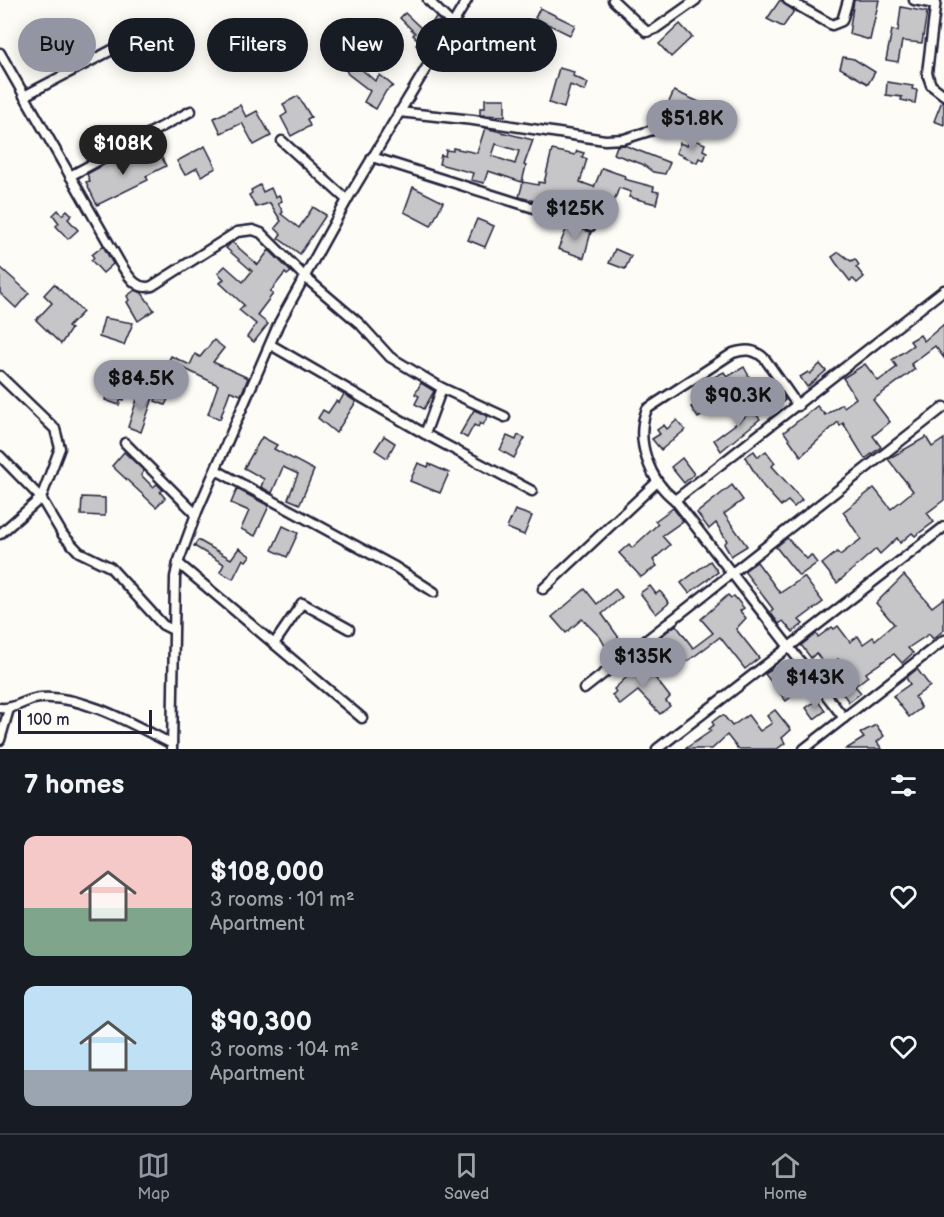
<!DOCTYPE html>
<meta charset="utf-8">
<style>
body{margin:0;font-family:"Balsamiq Sans",sans-serif;background:#20242c;color:#f1f3f6;height:100vh;display:flex;flex-direction:column;font-size:22px;white-space:nowrap}
*{box-sizing:border-box;margin:0}
p{font-size:20px;color:#9ea1a6}
.icon{flex:none;width:33px;height:33px;fill:none;stroke:currentColor;stroke-width:2;stroke-linecap:round;stroke-linejoin:round}
.map{position:relative;height:749px;overflow:hidden}
.details{display:flex;flex-direction:column;background:#171b24;flex:1}
.details>*{flex:none}
.top-card{position:absolute;left:18px;top:18px;width:600px;height:54px;display:flex;gap:12px}
.scale{position:absolute;left:18px;bottom:15px;width:134px;box-sizing:border-box;padding-left:6px;border:3px solid #22223b;border-top:0;font-size:16px;line-height:21px;white-space:nowrap;color:#22223b;-webkit-text-stroke:4px #fdfcf7;paint-order:stroke}
.price{position:absolute;translate:-50% -51px;padding:0 14px;border-radius:21px;background:#9495a2;color:#111;font-size:20px;line-height:39px;filter:drop-shadow(0 2px 3px #0008)}
.price::after{content:'';position:absolute;left:50%;top:36px;width:18px;height:14px;margin-left:-9px;background:inherit;clip-path:polygon(0 0,100% 0,50% 100%)}
.price.selected{background:#222;color:#fff}
ul{padding:0;list-style:none}
li{display:flex;align-items:center;gap:18px;height:150px;padding:0 24px}
li span{display:grid;place-items:center;flex:none;width:168px;height:120px;border-radius:12px;color:#555}
li>.icon{margin-inline-start:auto}
span .icon{width:72px;height:72px;fill:#fffc;stroke-width:1}
li b{font-size:26px}
h2{display:flex;justify-content:space-between;align-items:center;height:72px;padding:0 24px;font-size:26px}
.tag{padding:0 21px;border-radius:27px;background:#171b24;box-shadow:0 3px 15px #0003;font-size:21px;line-height:54px}
.tag.selected{background:#9495a2;color:#111}
.tab-bar{display:flex;justify-content:space-around;align-items:center;height:84px;border-top:2px solid #363941;background:#171b24;font-size:16px;color:#9ea1a6}
.tab-bar a{display:grid;justify-items:center;gap:3px}
.tab-bar .selected{color:#9495a2}
.map>svg:first-child{display:block}
.building{fill:#c6c6c8;stroke:#22223b;stroke-width:1.5;fill-rule:evenodd}
.lines{fill:none;stroke-linecap:round;stroke-linejoin:round}
.minor-casing{stroke:#22223b;stroke-width:13}
.minor{stroke:#fdfcf7;stroke-width:8}
</style>
<div class="map">
<svg width="944" height="749" viewBox="0 0 944 749">
<rect width="100%" height="100%" fill="#fdfcf7"/>
<filter id="ink" filterUnits="userSpaceOnUse"><feTurbulence type="fractalNoise" baseFrequency=".0167" numOctaves="2"/><feDisplacementMap in="SourceGraphic" scale="12" xChannelSelector="R" yChannelSelector="G"/><feConvolveMatrix kernelMatrix="1 2 1 2 8 2 1 2 1" color-interpolation-filters="sRGB"/></filter>
<g filter="url(#ink)">
<!-- building -->
<g class="building">
<path d="M780,0L794,11L783,27L767,19Z"/>
<path d="M854,0H879L870,40L849,34Z"/>
<path d="M901,7L927,12L922,43L902,41L898,62L886,60L892,30L898,31Z"/>
<path d="M540,8L575,25L570,35L535,18Z"/>
<path d="M405,13L422,29L425,26L428,29L436,17L441,22L420,48L416,45L419,41L413,35L415,33L400,18Z"/>
<path d="M680,24L692,37L671,57L659,44Z"/>
<path d="M843,57L854,59L875,72L868,84L840,68Z"/>
<path d="M353,62L375,81L380,75L393,86L386,91L376,109L364,102L370,91L348,74L346,70Z"/>
<path d="M559,68L574,72L573,76L588,83L585,91L570,85L564,108L549,103Z"/>
<path d="M887,82L913,86L912,89L917,90L915,103L901,100L902,97L886,95Z"/>
<path d="M674,91L727,114L717,134L698,125L700,121L695,119L697,117L668,104Z"/>
<path d="M298,96L311,117L307,119L310,126L291,136L281,117L287,113L283,104Z"/>
<path d="M485,99H505V116L480,115V108H485Z"/>
<path d="M942,101H944V125L934,121Z"/>
<path d="M240,105L246,117L257,111L271,136L254,145L242,123L221,133L214,118Z"/>
<path d="M485,128L533,140L524,165L526,166L522,182L488,171L484,183L471,180L473,173L439,164L441,155L445,156L446,150L453,151V148L477,153ZM496,144L519,151L515,164L492,156Z"/>
<path d="M690,138L705,144L703,150L707,152L704,160L699,158L697,163L676,153L680,143L687,146Z"/>
<path d="M624,145L670,163L665,174L653,172L642,164L614,154L617,146Z"/>
<path d="M156,146L166,166L146,176L148,180L97,205L86,182L90,181L87,174L114,159L119,169Z"/>
<path d="M205,146L216,168L201,176L197,168L185,175L177,161Z"/>
<path d="M552,150L575,155L577,151L584,153L582,157L587,159L580,182L594,187L602,168L625,176L624,179L654,187L653,191L659,192L656,204L629,197L631,192L619,188L611,209L602,206L601,210L595,208L592,216L587,214L585,218L572,213L573,211L519,197L523,182L538,185L539,182L544,183Z"/>
<path d="M260,185L263,192L271,188L275,197L279,195L282,201L278,203L283,212L281,214L299,228L313,207L326,215L300,254L278,238L281,234L275,228L281,221L270,203L256,207L249,195L252,193L251,190Z"/>
<path d="M413,187L443,202L431,226L404,212Z"/>
<path d="M58,210L62,215L67,210L72,215L68,219L78,230L68,239L56,226L59,223L53,215Z"/>
<path d="M477,219L494,226L485,247L468,240Z"/>
<path d="M568,225L591,232L584,258L558,249Z"/>
<path d="M232,242L258,265L269,250L291,272L287,275L285,273L270,292L273,294L257,315L268,324L254,342L247,337L256,324L239,310L244,305L220,283L224,279L218,273L225,266L243,282L252,271L226,248Z"/>
<path d="M103,246L113,264L103,273L91,260L94,258L92,255Z"/>
<path d="M615,249L631,256L625,269L609,263Z"/>
<path d="M839,252L851,261L855,259L859,265L856,267L864,277L857,283L853,279L850,281L836,263L832,257Z"/>
<path d="M0,267L29,293L16,308L0,293Z"/>
<path d="M54,284L83,312L68,327L71,329L61,344L36,320L52,303L44,295Z"/>
<path d="M135,290L142,293L154,310L138,321L127,302L129,300L127,296Z"/>
<path d="M104,318L133,323L124,345L99,337Z"/>
<path d="M944,324V358L935,346L911,364L915,369L873,400L890,422L873,436L881,447L865,459L843,423L840,426L838,422L801,456L784,432L817,406L825,415L842,404L844,407L856,398L843,378L865,364L878,381L897,367L892,360L913,345L910,341L920,335L924,341Z"/>
<path d="M214,340L224,348L213,362L248,378L241,395L230,391L220,419L208,414L218,385L175,364L172,369L166,366L171,356L190,365L195,354L200,357Z"/>
<path d="M820,364L826,371L807,387L800,377L808,372L810,374Z"/>
<path d="M744,367L750,378L723,398L712,378L724,372L727,377Z"/>
<path d="M110,378L128,382L124,400L121,399L119,405L105,400Z"/>
<path d="M421,383L434,391L424,409L415,404L419,396L415,394Z"/>
<path d="M140,390L154,395L141,432L128,427Z"/>
<path d="M159,390L170,395L165,405L155,401Z"/>
<path d="M779,391L785,400L770,411L764,401Z"/>
<path d="M344,394L356,402L336,433L318,418L323,410L328,413L336,401L339,403Z"/>
<path d="M701,401L708,412L698,418L691,407Z"/>
<path d="M746,403L760,419L721,451L714,440L745,417L739,410Z"/>
<path d="M474,410L488,416L483,425L480,423L478,427L474,425L467,438L460,434Z"/>
<path d="M677,420L685,430L661,450L652,439L660,434L657,430L664,425L667,429Z"/>
<path d="M518,435L525,438L514,458L500,450L507,436L516,440Z"/>
<path d="M384,436L395,443L387,458L375,450Z"/>
<path d="M262,437L277,445L274,449L314,470L300,504L288,499L298,474L283,467L272,493L261,487L264,479L244,468Z"/>
<path d="M926,437L932,447L944,439V500L927,513L934,522L915,536L912,533L900,543L897,538L880,554L876,549L837,583L822,564L837,552L840,555L861,539L843,512L874,488L891,509L913,491L888,459Z"/>
<path d="M754,451L758,457L766,451L775,463L772,466L802,500L794,507L788,501L781,506L763,486L745,457Z"/>
<path d="M124,452L144,471L141,475L153,487L157,484L163,490L160,492L165,498L156,507L112,466Z"/>
<path d="M682,458L694,474L684,483L671,467Z"/>
<path d="M418,463L428,467L429,464L449,473L440,493L410,481Z"/>
<path d="M732,485L743,500L724,514L747,546L731,556L724,544L727,541L716,523L709,529L697,513Z"/>
<path d="M237,489L269,506L255,536L241,529L249,511L231,503Z"/>
<path d="M82,497L105,498V516L81,515Z"/>
<path d="M673,508L683,521L662,536L670,545L653,560L657,566L641,577L619,553L629,544L632,548L658,524L655,521Z"/>
<path d="M515,510L532,516L524,535L507,528Z"/>
<path d="M283,526L298,533L287,557L272,550Z"/>
<path d="M787,538L807,559L811,555L817,563L799,576L776,547Z"/>
<path d="M198,540L231,559L239,548L250,556L246,561L243,559L233,579L220,572L224,564L194,546Z"/>
<path d="M710,561L718,572L689,593L681,583Z"/>
<path d="M757,562L780,593L804,577L823,602L799,620L803,624L793,632L783,621L779,624L770,612L773,609L744,571Z"/>
<path d="M904,575L932,607L944,598V630L933,639L929,634L908,648L913,653L902,663L894,654L866,673L868,676L855,686L861,693L849,702L833,681L847,671L838,659L827,668L816,653L811,658L801,645L816,634L818,637L832,627L834,629L838,626L850,642L858,636L863,644L873,637L875,640L894,624L876,603Z"/>
<path d="M650,586L656,594L660,591L669,603L656,614L640,593Z"/>
<path d="M585,589L597,604L615,589L622,597L602,614L622,642L608,651L600,637L582,619L566,633L552,617Z"/>
<path d="M728,595L731,598L734,596L744,608L740,611L746,618L736,629L759,658L745,669L720,637L680,667L663,646L666,644L660,637L676,625L693,648L713,633L701,619Z"/>
<path d="M643,662L670,697L666,701L670,706L660,714L638,691L620,705L612,695L616,692L614,689Z"/>
<path d="M779,665L800,690L786,701L765,674Z"/>
<path d="M917,669L930,686L915,697L921,708L909,717L893,696L910,684L906,678Z"/>
<path d="M817,700L825,711L814,719L806,708Z"/>
<path d="M775,710L791,730L782,738L785,743L777,749H738L727,735L712,749H685L711,731L709,729L714,725L712,722L720,716H724L732,726L748,715L760,731L772,723L767,716Z"/>
<path d="M876,725L884,736L877,742L882,749H846L864,738L860,733Z"/>
</g>
<g class="lines">
<defs>
<g id="minor">
<path d="M428,0L452,24"/>
<path d="M613,0L647,32L655,29L696,0"/>
<path d="M788,0L832,25L842,21L848,0"/>
<path d="M914,0L935,4"/>
<path d="M936,0L927,73L931,85L944,95"/>
<path d="M0,53L120,263C128,275 136,291 152,286L237,232L253,230L261,233L306,278L360,324L390,357L442,388L505,417"/>
<path d="M24,96L133,39"/>
<path d="M399,112L473,120L605,140L624,139L681,121"/>
<path d="M282,141L347,200"/>
<path d="M372,157L591,226"/>
<path d="M70,176L191,111"/>
<path d="M271,345L425,434L532,491"/>
<path d="M0,376L55,429L60,448L41,498L0,534"/>
<path d="M798,406L765,359C755,349 746,349 733,353L647,409C634,440 650,481 675,500L844,718"/>
<path d="M425,434L442,388"/>
<path d="M125,443L196,514"/>
<path d="M0,456L41,498L63,535L79,552L110,567L163,625L173,630"/>
<path d="M216,470L395,567L434,592"/>
<path d="M675,500L944,290"/>
<path d="M178,563L362,718"/>
<path d="M543,589L657,482"/>
<path d="M274,644L302,603L349,629"/>
<path d="M584,689L944,407"/>
<path d="M0,708C15,710 25,699 40,698C82,694 136,726 172,744"/>
<path d="M0,740L9,709"/>
<path d="M172,749L175,577L178,563L196,514L279,323L347,200L467,0"/>
<path d="M657,749L944,527"/>
<path d="M804,749L944,640"/>
</g>
</defs>
<!-- minor casing -->
<use href="#minor" class="minor-casing"/>
<!-- minor -->
<use href="#minor" class="minor"/>
</g>
</g>
</svg>
<div class="scale">100 m</div>
<b class="price" style="left:692px;top:151px">$51.8K</b>
<b class="price selected" style="left:123px;top:176px">$108K</b>
<b class="price" style="left:575px;top:241px">$125K</b>
<b class="price" style="left:141px;top:411px">$84.5K</b>
<b class="price" style="left:738px;top:428px">$90.3K</b>
<b class="price" style="left:643px;top:689px">$135K</b>
<b class="price" style="left:815px;top:710px">$143K</b>
<div class="top-card">
<a class="tag selected">Buy</a>
<a class="tag">Rent</a>
<a class="tag">Filters</a>
<a class="tag">New</a>
<a class="tag">Apartment</a>
</div>
</div>
<section class="details">
<h2>7 homes<svg class="icon" aria-label="filters" viewBox="0 0 24 24"><path d="M4 7h16M4 17h16"/><circle cx="9" cy="7" r="2"/><circle cx="15" cy="17" r="2"/></svg></h2>
<ul>
<li><span style="background:linear-gradient(#f6c9c9 60%,#7fa58c 0)"><svg class="icon" aria-label="home" viewBox="0 0 24 24"><path d="M3 11l9-7 9 7M6 9v11h12V9"/></svg></span><div><b>$108,000</b><p>3 rooms · 101 m²</p><p>Apartment</p></div><svg class="icon" aria-label="heart" viewBox="0 0 24 24"><path d="M12 20l-8-8c-3-5 5-10 8-4 3-6 11-1 8 4z"/></svg></li>
<li><span style="background:linear-gradient(#bfe0f5 70%,#9aa5b1 0)"><svg class="icon" aria-label="home" viewBox="0 0 24 24"><path d="M3 11l9-7 9 7M6 9v11h12V9"/></svg></span><div><b>$90,300</b><p>3 rooms · 104 m²</p><p>Apartment</p></div><svg class="icon" aria-label="heart" viewBox="0 0 24 24"><path d="M12 20l-8-8c-3-5 5-10 8-4 3-6 11-1 8 4z"/></svg></li>
</ul>
</section>
<nav class="tab-bar">
<a class="selected"><svg class="icon" aria-label="map" viewBox="0 0 24 24"><path d="M3 6l6-2 6 2 6-2v14l-6 2-6-2-6 2zM9 4v14M15 6v14"/></svg>Map</a>
<a><svg class="icon" aria-label="saved" viewBox="0 0 24 24"><path d="M7 4h10v16l-5-4-5 4z"/></svg>Saved</a>
<a><svg class="icon" aria-label="home" viewBox="0 0 24 24"><path d="M3 11l9-7 9 7M6 9v11h12V9"/></svg>Home</a>
</nav>
